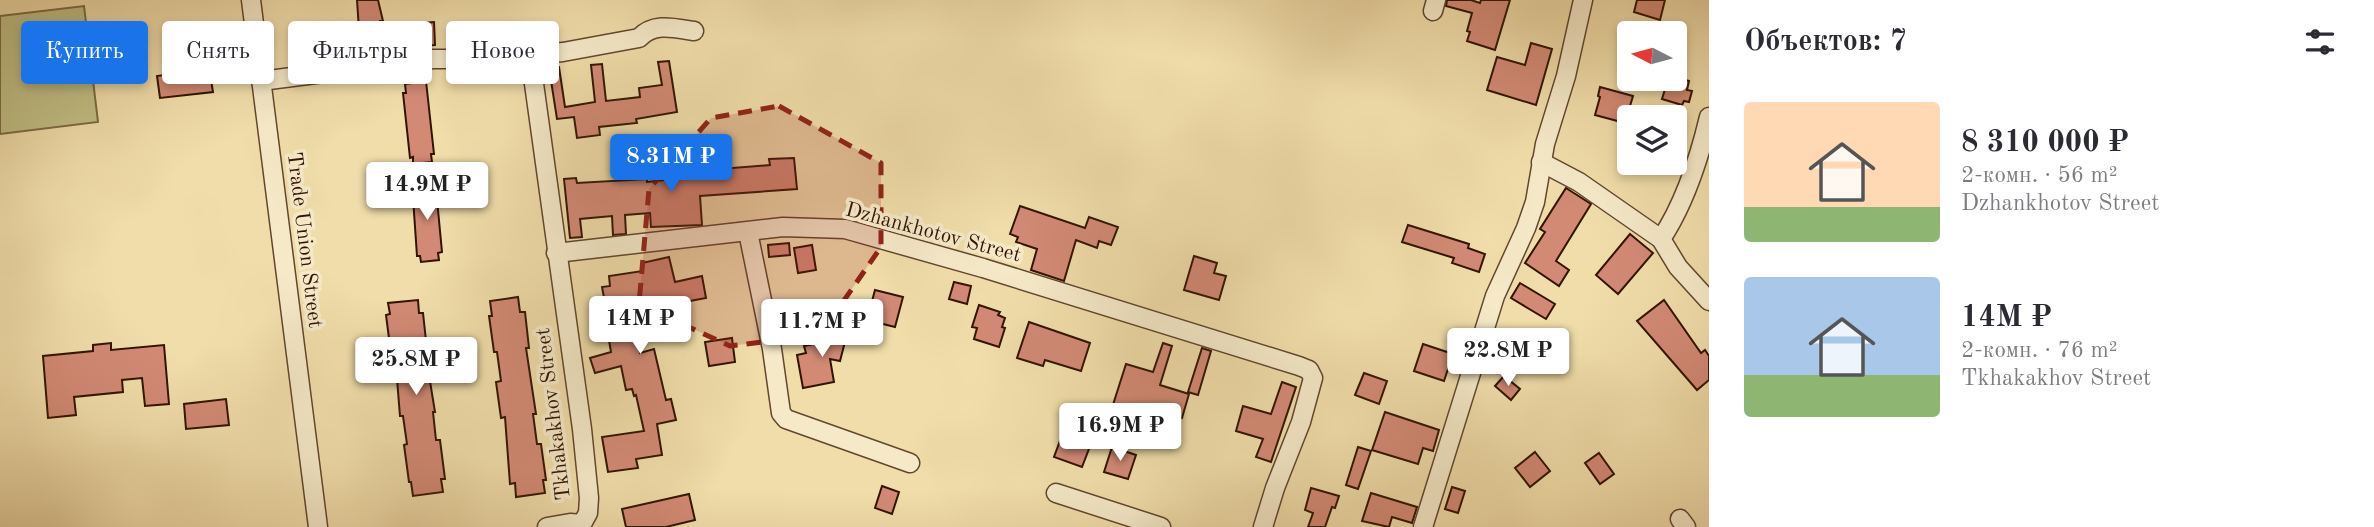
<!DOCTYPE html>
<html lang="ru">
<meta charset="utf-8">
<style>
body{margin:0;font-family:"Old Standard TT",serif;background:#f7f7f7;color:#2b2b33;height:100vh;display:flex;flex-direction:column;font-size:26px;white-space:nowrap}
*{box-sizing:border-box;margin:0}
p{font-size:23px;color:#7c7c81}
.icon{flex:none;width:38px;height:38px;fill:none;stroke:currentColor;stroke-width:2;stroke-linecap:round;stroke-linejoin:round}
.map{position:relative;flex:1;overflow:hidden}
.sheet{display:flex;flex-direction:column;background:#fff;width:665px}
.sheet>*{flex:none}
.banner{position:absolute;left:21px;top:21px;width:665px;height:63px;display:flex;gap:14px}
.needle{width:46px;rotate:276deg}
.buttons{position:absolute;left:1617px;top:21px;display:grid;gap:14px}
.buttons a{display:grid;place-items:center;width:70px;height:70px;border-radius:7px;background:#fff;box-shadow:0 4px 10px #0003;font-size:35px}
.price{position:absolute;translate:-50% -60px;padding:0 16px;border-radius:7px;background:#fff;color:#222;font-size:23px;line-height:46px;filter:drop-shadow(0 2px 4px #0008)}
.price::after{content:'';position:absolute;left:50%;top:42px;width:21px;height:16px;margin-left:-10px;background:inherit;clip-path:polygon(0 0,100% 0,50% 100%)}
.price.active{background:#1a73e8;color:#fff}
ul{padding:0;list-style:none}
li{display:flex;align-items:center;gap:21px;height:175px;padding:0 35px}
li span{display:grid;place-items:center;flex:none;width:196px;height:140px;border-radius:7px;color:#555}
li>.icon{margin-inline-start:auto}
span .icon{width:84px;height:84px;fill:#fffc;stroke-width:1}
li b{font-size:30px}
h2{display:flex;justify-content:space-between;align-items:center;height:84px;padding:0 35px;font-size:30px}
.pill{padding:0 24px;border-radius:7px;background:#fff;box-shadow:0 4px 10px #0003;font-size:24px;line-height:63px}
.pill.active{background:#1a73e8;color:#fff}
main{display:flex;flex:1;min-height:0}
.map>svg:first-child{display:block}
.green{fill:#c0bf85;stroke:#7a6a44;stroke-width:2}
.building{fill:#d28a75;stroke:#331404;stroke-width:2}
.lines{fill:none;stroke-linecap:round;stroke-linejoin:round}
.minor-casing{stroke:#62462e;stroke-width:21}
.minor{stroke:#f5e9c8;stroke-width:18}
.marked{fill:#8f2418;fill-opacity:0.2;stroke:#8f2418;stroke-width:5;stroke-dasharray:14 9;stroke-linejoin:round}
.labels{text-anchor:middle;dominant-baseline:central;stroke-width:7;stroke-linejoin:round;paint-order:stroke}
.street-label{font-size:21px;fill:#331404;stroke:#f5e9c8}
</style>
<main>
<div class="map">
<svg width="1709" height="527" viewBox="0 0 1709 527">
<rect width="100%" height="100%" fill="#f0ddaa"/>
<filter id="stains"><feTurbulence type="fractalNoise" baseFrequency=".00286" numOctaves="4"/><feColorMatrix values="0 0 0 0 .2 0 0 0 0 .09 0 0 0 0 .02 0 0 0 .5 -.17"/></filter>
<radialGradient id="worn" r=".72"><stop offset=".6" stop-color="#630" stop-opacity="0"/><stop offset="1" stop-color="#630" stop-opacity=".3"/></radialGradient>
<!-- green -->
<path class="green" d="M84,6L98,122L0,134V16Z"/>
<!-- building -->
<g class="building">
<path d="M357,0H378L383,21H380L379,41L357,43L356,30H359Z"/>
<path d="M1447,0H1471L1480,3L1481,0H1510L1495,50L1467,41L1470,32L1467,31L1472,13L1446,6Z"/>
<path d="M1637,0H1665L1660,20L1634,12Z"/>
<path d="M434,22L435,45L422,46L421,23Z"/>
<path d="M186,24L187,31L206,28L209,50L213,49L217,79L211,80L213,92L160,98L157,76L178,73L172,26Z"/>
<path d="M1531,43L1552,49L1536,105L1487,90L1497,57L1525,65Z"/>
<path d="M669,61L677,112L636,119L637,123L599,127L600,135L577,138L574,117L557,119L549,68L559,67L565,107L595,102L591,65L602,64L606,101L640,97L639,88L662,85L658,62Z"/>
<path d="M1675,77L1689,81L1687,90L1692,91L1689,102L1684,101L1682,105L1662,99L1668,79H1675Z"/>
<path d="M426,81L434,154H431L432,162L413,164V157L410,158L403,93H406L405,84Z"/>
<path d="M1600,87L1633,96L1625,123L1595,115L1600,97L1598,96Z"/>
<path d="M794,158L797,189L700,196L702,225L651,227L650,213L625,215L626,234L613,235L612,216L580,219L582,237L570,238L564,179L576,178L577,183L647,179V182L691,177L689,162L719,159L720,169L770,165L769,159Z"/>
<path d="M432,181V189H436L442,252L438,253L439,260L421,262L420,256H417L412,183Z"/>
<path d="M1566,188L1591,204L1556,261L1569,270L1559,286L1525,263L1545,232L1540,229Z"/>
<path d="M1020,206L1085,228L1089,217L1118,227L1111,245L1099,241L1097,248L1076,240L1064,281L1031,270L1037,249L1016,242L1018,237L1010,234Z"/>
<path d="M1408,225L1469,244L1468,248L1485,254L1479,272L1452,263L1454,258L1402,242Z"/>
<path d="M1630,234L1653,253L1618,294L1596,275Z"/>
<path d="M789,243L790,255L769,257L768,245Z"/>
<path d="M812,245L816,270L798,273L794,248Z"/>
<path d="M1194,256L1217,263L1214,273L1226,276L1219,300L1184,290Z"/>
<path d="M669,257L675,282L702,276L706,298L674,304L673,301L632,307L640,353L654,349L666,400L671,399L676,420L657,424L662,455L636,459L638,468L608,472L602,437L644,431L636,395L634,396L632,389L626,390L621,366L595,373L590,358L611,352L608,335L611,334L602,287L610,286L609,276L643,271L642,263Z"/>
<path d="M954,282L971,286L967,304L949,299Z"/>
<path d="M1520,283L1555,304L1546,319L1511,298Z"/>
<path d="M875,290L903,297L895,327L867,320Z"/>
<path d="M518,297L520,312H525L529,348H526L536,414H533L537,444H541L546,480H543L545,493L516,497L515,483L510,484L505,417L501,418L496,382L501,381L497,352H494L489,316H492L490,301Z"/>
<path d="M418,300L419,313H423L427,350H425L427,363L435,412H433L436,440H440L445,479H441L443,492L413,496L411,482H409L404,445L407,444L403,416H400L395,354H391L386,315L390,314L388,303Z"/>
<path d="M1664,300L1701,353L1705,350L1709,356V380L1697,390L1637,321Z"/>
<path d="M979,305L1000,312L998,315L1005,318L1002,327L1005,328L999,347L974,339L977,328L972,327Z"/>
<path d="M1029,322L1090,343L1081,371L1045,360L1043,366L1017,358Z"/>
<path d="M833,326L848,330L840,361L830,359L834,382L803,388L797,355L806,353L804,346L829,341Z"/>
<path d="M732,338L735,362L709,366L705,342Z"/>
<path d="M111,343V350L164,345L169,404L145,406L142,378L122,380L123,392L74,397L76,415L48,418L43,356L93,351V345Z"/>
<path d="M1163,343L1172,346L1160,385L1189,394L1182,418L1152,409L1148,422L1111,411L1126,364L1153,372Z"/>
<path d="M1423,344L1453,354L1444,381L1414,371Z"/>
<path d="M1202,348L1211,351L1198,395L1188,392Z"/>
<path d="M1364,373L1387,381L1379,404L1355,395Z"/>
<path d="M1504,376L1520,389L1511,400L1495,386Z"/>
<path d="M1282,382L1296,387L1271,462L1256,457L1263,439L1236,431L1243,406L1271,414Z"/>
<path d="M226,399L229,425L186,429L184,404Z"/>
<path d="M1385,412L1439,430L1433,451L1423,448L1418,464L1372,450Z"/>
<path d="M1064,430L1092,441L1082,467L1054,457Z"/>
<path d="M1112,447L1136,455L1128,479L1104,472Z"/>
<path d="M1358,447L1371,451L1358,489L1346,485Z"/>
<path d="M1535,452L1550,471L1530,487L1515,468Z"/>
<path d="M1599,453L1614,474L1600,484L1585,463Z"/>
<path d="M882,486L899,492L892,514L875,508Z"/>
<path d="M1452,487L1465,491L1458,513L1445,509Z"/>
<path d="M1311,488L1339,496L1335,508L1332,507L1325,527H1308L1313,513L1305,510Z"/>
<path d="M1371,493L1417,507L1412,523L1392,517L1389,527L1362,521Z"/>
<path d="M689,494L695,520L666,527H626L622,509Z"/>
</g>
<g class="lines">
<defs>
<g id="minor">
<path d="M251,0L318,527"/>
<path d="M1433,11L1436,0"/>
<path d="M530,55L582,429L589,498L588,513L582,524"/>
<path d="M261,81L433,59H481L563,52L639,38C654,22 674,28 694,31"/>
<path d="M1541,162L1579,182L1661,239L1678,267L1709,301"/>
<path d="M748,232L772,349L781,413L786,419L910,463"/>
<path d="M1661,239C1685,203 1699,159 1709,117"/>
<path d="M556,253L783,227L845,229L983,268L1299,366L1309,370L1313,378L1301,422L1275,488L1263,527"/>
<path d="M1056,493L1161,527"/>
<path d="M1680,519L1686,527"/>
<path d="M547,527L570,523L582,524"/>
<path d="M1423,527L1495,296L1526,228L1535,202L1545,144L1566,76L1583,0"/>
</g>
</defs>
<!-- minor casing -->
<use href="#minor" class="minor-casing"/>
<!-- minor -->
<use href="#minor" class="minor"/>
</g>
<!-- marked area -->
<path class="marked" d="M779,106L881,163V247L820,335L730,346L639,304L649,189L711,118Z"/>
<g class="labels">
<!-- street labels -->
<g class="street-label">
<text transform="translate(933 233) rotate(15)">Dzhankhotov Street</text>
<text transform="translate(304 240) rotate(83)">Trade Union Street</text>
<text transform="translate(554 414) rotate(-97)">Tkhakakhov Street</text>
</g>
</g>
<rect width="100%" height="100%" filter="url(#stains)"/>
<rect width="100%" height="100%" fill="url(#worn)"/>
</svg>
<div class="buttons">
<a><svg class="needle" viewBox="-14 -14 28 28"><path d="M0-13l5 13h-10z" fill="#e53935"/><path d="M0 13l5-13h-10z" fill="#7c7c81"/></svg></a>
<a><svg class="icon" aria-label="layers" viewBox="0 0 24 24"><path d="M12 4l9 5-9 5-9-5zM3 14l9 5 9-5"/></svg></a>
</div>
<b class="price active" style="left:671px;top:194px">8.31M ₽</b>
<b class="price" style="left:427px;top:222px">14.9M ₽</b>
<b class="price" style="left:640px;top:356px">14M ₽</b>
<b class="price" style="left:822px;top:359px">11.7M ₽</b>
<b class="price" style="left:1508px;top:388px">22.8M ₽</b>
<b class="price" style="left:416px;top:397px">25.8M ₽</b>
<b class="price" style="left:1120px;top:463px">16.9M ₽</b>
<div class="banner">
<a class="pill active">Купить</a>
<a class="pill">Снять</a>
<a class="pill">Фильтры</a>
<a class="pill">Новое</a>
</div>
</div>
<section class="sheet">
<h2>Объектов: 7<svg class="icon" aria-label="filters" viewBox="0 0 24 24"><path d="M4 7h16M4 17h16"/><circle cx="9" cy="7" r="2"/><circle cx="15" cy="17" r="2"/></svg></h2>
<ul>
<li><span style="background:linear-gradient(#ffd9b3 75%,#8fb573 0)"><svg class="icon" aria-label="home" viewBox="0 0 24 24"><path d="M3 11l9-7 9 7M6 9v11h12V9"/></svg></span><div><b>8 310 000 ₽</b><p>2-комн. · 56 m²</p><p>Dzhankhotov Street</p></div></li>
<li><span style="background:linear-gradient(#a9c7e8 70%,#8fb573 0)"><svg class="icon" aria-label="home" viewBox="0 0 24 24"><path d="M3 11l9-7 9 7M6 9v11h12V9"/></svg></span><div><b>14M ₽</b><p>2-комн. · 76 m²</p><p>Tkhakakhov Street</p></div></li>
</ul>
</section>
</main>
